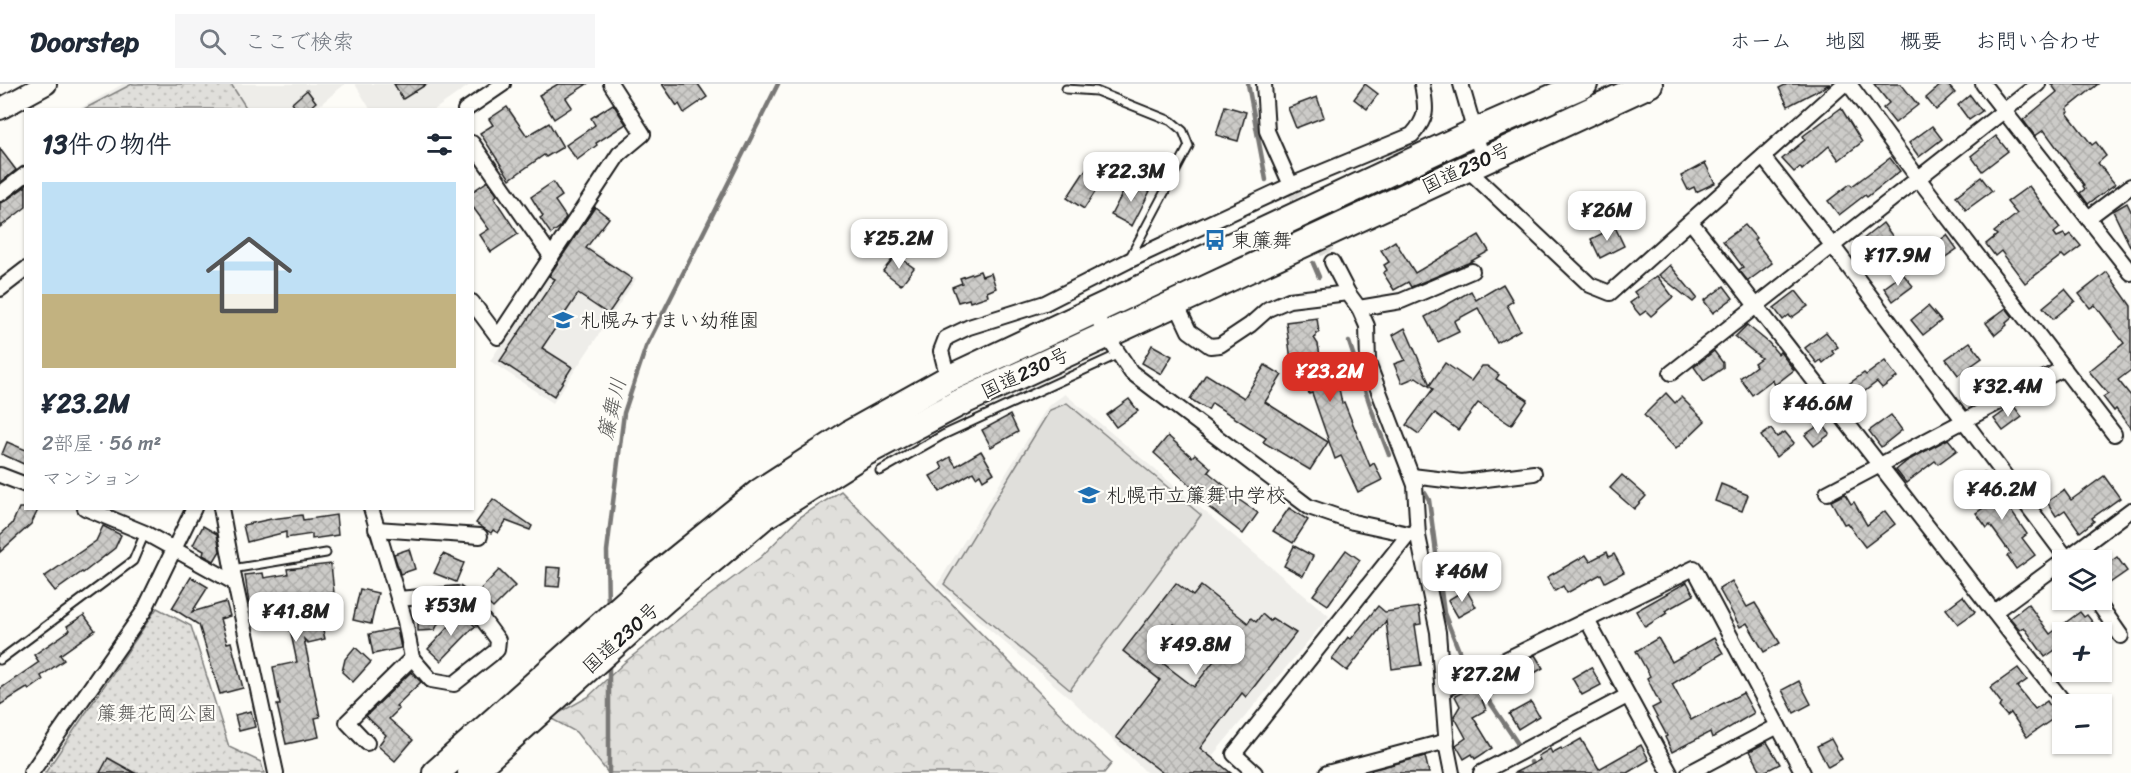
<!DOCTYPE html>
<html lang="ja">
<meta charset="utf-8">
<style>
body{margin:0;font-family:Sriracha,"Klee One",sans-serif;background:#f6f6f7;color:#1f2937;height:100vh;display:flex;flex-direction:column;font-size:22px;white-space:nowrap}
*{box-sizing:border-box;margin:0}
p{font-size:20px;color:#747a83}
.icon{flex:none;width:33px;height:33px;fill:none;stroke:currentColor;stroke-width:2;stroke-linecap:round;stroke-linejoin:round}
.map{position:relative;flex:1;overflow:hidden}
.details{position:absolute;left:24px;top:24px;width:450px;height:402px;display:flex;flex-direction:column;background:#fff;border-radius:0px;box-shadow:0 2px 4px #0004}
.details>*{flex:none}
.tools{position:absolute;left:2052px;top:466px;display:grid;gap:12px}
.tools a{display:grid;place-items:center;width:60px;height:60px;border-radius:0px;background:#fff;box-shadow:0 2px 4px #0004;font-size:30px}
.price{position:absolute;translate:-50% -51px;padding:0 14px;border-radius:12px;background:#fff;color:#222;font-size:20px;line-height:39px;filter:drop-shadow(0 2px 3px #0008)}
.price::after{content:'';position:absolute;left:50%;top:36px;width:18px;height:14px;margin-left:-9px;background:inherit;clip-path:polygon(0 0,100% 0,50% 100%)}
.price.on{background:#d93025;color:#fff}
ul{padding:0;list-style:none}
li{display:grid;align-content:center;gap:12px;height:318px;padding:0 18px}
li span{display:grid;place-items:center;height:186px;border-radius:0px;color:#555}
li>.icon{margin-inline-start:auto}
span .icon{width:108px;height:108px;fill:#fffc;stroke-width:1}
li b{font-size:26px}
h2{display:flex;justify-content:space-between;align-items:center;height:72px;padding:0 18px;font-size:26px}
header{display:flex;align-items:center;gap:36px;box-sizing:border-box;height:84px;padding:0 30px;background:#fff;border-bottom:2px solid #e0e1e3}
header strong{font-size:28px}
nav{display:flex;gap:33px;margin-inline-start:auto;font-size:21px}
.search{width:420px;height:54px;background:#f6f6f7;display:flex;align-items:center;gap:15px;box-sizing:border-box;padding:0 21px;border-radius:0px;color:#747a83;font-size:22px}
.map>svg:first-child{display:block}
.built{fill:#eeede9}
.grass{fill:#e0dfdb;stroke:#7e7e7c;stroke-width:1.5}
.forest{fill:url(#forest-crowns);stroke:#7e7e7c;stroke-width:1.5}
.park{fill:url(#park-dots);stroke:#7e7e7c;stroke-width:1.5}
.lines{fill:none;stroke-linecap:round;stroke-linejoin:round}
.stream{stroke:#797876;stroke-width:4.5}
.building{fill:url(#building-cross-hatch);stroke:#1c1c1c;stroke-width:1.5;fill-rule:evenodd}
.street-tunnel{stroke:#dbdad6;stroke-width:14;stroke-dasharray:14 7;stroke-linecap:butt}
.lane-casing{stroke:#1c1c1c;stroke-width:11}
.street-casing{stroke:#1c1c1c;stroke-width:18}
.secondary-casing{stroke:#1c1c1c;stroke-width:24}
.highway-casing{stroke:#1c1c1c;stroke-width:30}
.lane{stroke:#fdfcf7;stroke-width:7}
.street{stroke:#fdfcf7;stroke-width:14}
.secondary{stroke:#fdfcf7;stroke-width:20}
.highway{stroke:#fdfcf7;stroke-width:26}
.labels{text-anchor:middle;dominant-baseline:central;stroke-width:4.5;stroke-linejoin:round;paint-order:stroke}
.street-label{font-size:20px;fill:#1c1c1c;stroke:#fdfcf7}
.poi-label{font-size:20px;fill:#1c1c1c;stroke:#fdfcf7;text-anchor:start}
.park-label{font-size:20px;fill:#575655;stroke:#fdfcf7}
.water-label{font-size:21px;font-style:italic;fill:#5a5a58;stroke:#fdfcf7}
</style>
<header>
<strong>Doorstep</strong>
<div class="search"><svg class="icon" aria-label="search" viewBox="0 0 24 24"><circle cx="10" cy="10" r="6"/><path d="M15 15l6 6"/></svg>ここで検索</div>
<nav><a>ホーム</a><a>地図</a><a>概要</a><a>お問い合わせ</a></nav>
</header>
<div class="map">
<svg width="2131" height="689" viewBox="0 0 2131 689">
<defs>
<pattern id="forest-crowns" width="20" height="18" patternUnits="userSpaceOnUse" patternTransform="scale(1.5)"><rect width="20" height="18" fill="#e0dfdb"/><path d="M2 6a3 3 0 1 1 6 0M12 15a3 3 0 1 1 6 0" fill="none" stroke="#c0bfbb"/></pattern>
<pattern id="park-dots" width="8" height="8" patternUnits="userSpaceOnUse" patternTransform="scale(1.5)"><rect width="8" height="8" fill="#e0dfdb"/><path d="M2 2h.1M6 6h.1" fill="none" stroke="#c0bfbb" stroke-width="1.8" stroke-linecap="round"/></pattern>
<pattern id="building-cross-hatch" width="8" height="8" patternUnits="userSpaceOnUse" patternTransform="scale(1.5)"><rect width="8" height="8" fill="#cccbc8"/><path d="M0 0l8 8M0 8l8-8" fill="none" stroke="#afaeab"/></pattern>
</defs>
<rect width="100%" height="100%" fill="#fdfcf7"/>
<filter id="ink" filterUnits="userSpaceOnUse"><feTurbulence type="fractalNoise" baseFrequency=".0167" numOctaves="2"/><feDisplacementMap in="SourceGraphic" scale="12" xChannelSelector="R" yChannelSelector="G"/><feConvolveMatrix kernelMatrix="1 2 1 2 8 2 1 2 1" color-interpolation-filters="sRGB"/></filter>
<g filter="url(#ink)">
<!-- built -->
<g class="built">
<path d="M123,0H345L315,25L77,26Z"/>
<path d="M355,0H471L434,26L370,25Z"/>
<path d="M573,152L636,195L553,319L490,277Z"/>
<path d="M1065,310L1329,532L1198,689H1147L1071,615L937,501L1048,322Z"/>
</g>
<!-- grass -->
<path class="grass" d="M1067,319L1201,431L1070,606L944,500L1050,326Z"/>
<!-- forest -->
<path class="forest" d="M841,407L1081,651L1112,679L1104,689H608L576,648L550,634L588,613L625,578L690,526L761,473L800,433Z"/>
<!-- park -->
<g class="park">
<path d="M132,0H231L247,25H84Z"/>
<path d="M157,524L191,542L229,663L261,678L264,689H45Z"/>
</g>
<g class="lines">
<!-- stream -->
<g class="stream">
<path d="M1248,0L1266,96"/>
<path d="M1313,179L1319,193"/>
<path d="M1349,258L1372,327L1389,371"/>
<path d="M1425,409L1429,416L1444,529L1463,577"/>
<path d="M608,524L607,467L624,329L646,263L778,0"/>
<path d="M609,578V689"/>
<path d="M1477,599L1518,660"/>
<path d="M1531,678L1536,689"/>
</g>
</g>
<!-- building -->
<g class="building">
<path d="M394,0H427L403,15Z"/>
<path d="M558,0H587L566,14L572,23L554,35L539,11Z"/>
<path d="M662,0H698L707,13L684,29L679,20L677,22Z"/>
<path d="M1365,0L1378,10L1367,25L1354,15Z"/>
<path d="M1787,0H1830L1788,22L1779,4Z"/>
<path d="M1874,0H1901L1918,21L1895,39L1883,24L1889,19Z"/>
<path d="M1942,0H1947L1955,9L1936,26L1926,14Z"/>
<path d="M2051,0H2098L2067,25L2069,28L2067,29L2092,61L2096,58L2106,72L2098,79L2115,100L2088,120L2080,109L2085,105L2083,102L2084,101L2044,46L2035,52L2023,36L2057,8Z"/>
<path d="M307,6L316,18L307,26H297L292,19Z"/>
<path d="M1970,11L1982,27L1969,36L1958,21Z"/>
<path d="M1317,13L1324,33L1296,44L1288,24Z"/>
<path d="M613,20L626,40L596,59L597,61L577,76L566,61L595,41L591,34Z"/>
<path d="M1225,22L1246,28L1238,57L1216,51Z"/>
<path d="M507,23L527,52L549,39L563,63L546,73L544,71L510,95L480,49L493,41L489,35Z"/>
<path d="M1841,24L1862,58L1839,76L1829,62L1802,86L1800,83L1794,88L1782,75L1805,56L1803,52Z"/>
<path d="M1932,42L1942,55L1919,73L1909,59Z"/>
<path d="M1996,52L2008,67L1982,87L1971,72Z"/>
<path d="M0,65L16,86L0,99Z"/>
<path d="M1890,74L1900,87L1867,113L1865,111L1839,131L1828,117L1850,100L1852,102Z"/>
<path d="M1705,79L1715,99L1696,108L1694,103L1688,106L1681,92Z"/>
<path d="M1088,82L1105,93L1084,125L1067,114Z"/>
<path d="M1981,93L1992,107L1966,126L1956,112Z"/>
<path d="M488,97L497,111L494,114L518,150L491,168L480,151L489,145L472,122V108Z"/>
<path d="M1129,97L1150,107L1132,142L1111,131Z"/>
<path d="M553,98L562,112L555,117L566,133L560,143L551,150L540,134L543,132L531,113Z"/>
<path d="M26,102V123L0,143V119L5,117Z"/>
<path d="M2029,102L2060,144L2054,149L2057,153L2064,150L2067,153L2071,150L2081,162L2065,174L2062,171L2025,199L2001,167L1995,172L1986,160L1997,151L1994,148L2017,130L2007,118Z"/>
<path d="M2127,119L2131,127V164L2113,127Z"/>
<path d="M595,123L609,134L586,164L632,195L608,230L578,210L542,264L572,283L554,312L500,277L555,195L549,192Z"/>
<path d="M1883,139L1893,153L1872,169L1862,156Z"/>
<path d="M1745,141L1756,154L1754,156L1772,179L1748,197L1739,186L1743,183L1723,157Z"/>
<path d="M1615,143L1624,162L1600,174L1591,155Z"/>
<path d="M1479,151L1489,167L1468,179L1411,203L1408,198L1394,206L1383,189L1387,186L1384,181L1389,178L1381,166L1395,157L1415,189Z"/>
<path d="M1947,151L1957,165L1938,178L1928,165Z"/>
<path d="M896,171L914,184L901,201L883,187Z"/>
<path d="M1670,181L1697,214L1693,218L1659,191Z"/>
<path d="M980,187L982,192L991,189L996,204L987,208L988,212L970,218L969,215L958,218L952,203L962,199L960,194Z"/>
<path d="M2107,188L2131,222V286L2118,296L2131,312V345L2116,325L2114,327L2103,313L2108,310L2089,287L2124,259L2095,221L2090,224L2079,210Z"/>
<path d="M1903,190L1913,202L1893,217L1884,204Z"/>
<path d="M1657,192L1673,213L1651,232L1646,227L1640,231L1630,219L1638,213L1634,208Z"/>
<path d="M1503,200L1513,217L1507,221L1520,246L1497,259L1478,224L1454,237L1459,248L1438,258L1425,233L1471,207L1476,216Z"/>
<path d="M1724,202L1733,214L1713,229L1704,217Z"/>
<path d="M2065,205L2075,217L2053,235L2043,223Z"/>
<path d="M1796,207L1808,222L1791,234L1789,231L1783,236L1774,224Z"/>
<path d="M1928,222L1941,237L1923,251L1911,236Z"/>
<path d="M2006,224L2013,233L2006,239L2007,241L1995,251L1986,239Z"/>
<path d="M1317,234L1319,249H1316V253L1314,254L1318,260L1323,289L1329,288L1330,291L1336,290L1342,319L1344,318L1370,382L1374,379L1382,396L1358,408L1341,372L1335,375L1312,309L1309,310L1303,282L1292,284L1286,238Z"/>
<path d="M1747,241L1769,259L1778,270L1780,268L1794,286L1775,301L1772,296L1752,311L1740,294L1756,282L1754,279L1761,274L1735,253Z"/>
<path d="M1405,244L1430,301L1445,279L1471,297L1482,282H1487L1499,291L1496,295L1528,316L1511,341L1478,319L1458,346L1435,329L1419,350L1406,341L1433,305L1416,293L1402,299L1394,280L1405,276L1393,251Z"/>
<path d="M1826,248L1838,263L1832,267L1834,270L1823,279L1821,276L1817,279L1805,264Z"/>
<path d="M1970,258L1982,274L1958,291L1946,275Z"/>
<path d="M1152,261L1172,272L1161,290L1142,279Z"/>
<path d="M1714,267L1723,279V284L1704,297L1694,283Z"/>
<path d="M1885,277L1897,293L1882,304L1877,298L1848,320L1839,307L1864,289L1866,291Z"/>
<path d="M1265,281L1282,291L1265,318L1328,358L1310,386L1263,358L1266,354L1212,319L1208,326L1190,315L1206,290L1244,314Z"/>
<path d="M1666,309L1675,319L1681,313L1705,337L1676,365L1644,331Z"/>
<path d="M1129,315L1138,327L1116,343L1107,331Z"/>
<path d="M2013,321L2022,333L2003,347L1994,335Z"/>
<path d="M1010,331L1018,348L991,363L982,346Z"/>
<path d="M1891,331L1902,346L1881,363L1869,347Z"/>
<path d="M1822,339L1830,350L1814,362L1805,351Z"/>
<path d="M1771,345L1777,353L1785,348L1794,359L1776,373L1761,352Z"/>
<path d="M1168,352L1192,373L1195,370L1211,384L1208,388L1231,407L1229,409L1258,429L1243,450L1197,414L1200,410L1154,369Z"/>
<path d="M1948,355L1957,366L1938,380L1935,377L1906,399L1896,386L1907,377Z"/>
<path d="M7,358L26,366V381L2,370Z"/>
<path d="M981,367L994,389L983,396L980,390L976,393L973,388L940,408L930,392L943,385L940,379L950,373L956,382Z"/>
<path d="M1984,388L2027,450L2022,454L2035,471L2016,485L2007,472L2011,470L1990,441L1987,444L1976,429L1986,422L1969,399Z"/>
<path d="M1622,391L1646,412L1634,425L1610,404Z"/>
<path d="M2104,392L2120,414L2092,434L2094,437L2080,448L2065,426L2056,432L2047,418L2064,406L2071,416Z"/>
<path d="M1721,400L1748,411L1742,427L1715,417Z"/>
<path d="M1845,410L1851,420L1854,418L1867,441L1885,427L1895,440L1865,463L1847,439L1844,440L1831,417Z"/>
<path d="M493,415L532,442L530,446L506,437L498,449L493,446L491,449L476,439Z"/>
<path d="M19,424H39L31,440L0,468V451L12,440Z"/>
<path d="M1289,424L1308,436L1293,459L1273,447Z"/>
<path d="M302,431L303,436L336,431L338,451L312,455V450L286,454V448L247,458L243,441L271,435Z"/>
<path d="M103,442L121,451L115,464L83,489L82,488L55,507L44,493L96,457Z"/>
<path d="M203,442L217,450L220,467L214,477L203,471L204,467L193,461Z"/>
<path d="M1294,462L1313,472L1303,492L1284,482Z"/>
<path d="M409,465L415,485L400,490L394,470Z"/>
<path d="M1346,466L1360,476L1328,521L1313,511Z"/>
<path d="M1607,468L1609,473L1614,470L1624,488L1605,498L1601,490L1567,509L1563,502L1555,507L1547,493L1586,471L1590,477Z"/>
<path d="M443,470L464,479L456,498L434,489Z"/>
<path d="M2117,473L2127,487L2107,501L2102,494V484Z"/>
<path d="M331,480L334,509L315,511L319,529L314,527L320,533L325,555L308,559L304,555L320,633L315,634L319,653L286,660L277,621H280L273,583L297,578L290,545L295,544L289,517L276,519L275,516L249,520L245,491L263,489L264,494L288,490L287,485Z"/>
<path d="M547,483L561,484L559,503L546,502Z"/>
<path d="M499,486L515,502L493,524L479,511L481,509L478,508Z"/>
<path d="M191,493L208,503L192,528L226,518L230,532L220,535L227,559L231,558L243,604L220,610L199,541L172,524Z"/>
<path d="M1732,497L1747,523L1755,519L1780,559L1764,568L1747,539L1740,543L1719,505Z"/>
<path d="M1687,498L1694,511L1665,527L1667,529L1645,543L1636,527Z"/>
<path d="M1176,499L1193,512L1201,502L1248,539L1251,534L1256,538L1262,530L1270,537L1272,534L1296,549L1246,613L1242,609L1200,664L1231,689H1163L1116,653L1160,596L1123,567ZM1174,540L1217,573L1194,603L1151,570Z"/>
<path d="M360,505L378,509L371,540L353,536Z"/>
<path d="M1466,505L1476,523L1458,533L1448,516Z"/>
<path d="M1963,512L1975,528L1958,540L1946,525Z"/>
<path d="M2028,520L2050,550L2080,528L2084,533L2087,531L2101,549H2062V561L2045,573L2024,543L2020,546L2010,534Z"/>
<path d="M1378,522L1385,528L1419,523L1421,540L1415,541L1421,581L1392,585L1386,537L1347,587L1332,575L1348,553L1351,555Z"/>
<path d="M444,527L435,546L418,547V528Z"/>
<path d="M461,529L476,543L473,544L441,577L428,565Z"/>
<path d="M84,531L95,546L60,571L64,576L41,592L43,596L29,606L27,604L0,621V605L39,578L34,571L70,546L67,542Z"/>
<path d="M393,545H397L401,564L373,570L369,550Z"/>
<path d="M1658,554L1672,578L1714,554L1723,569L1672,600L1691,636L1743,609L1754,629L1712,654L1710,648L1672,668L1665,653L1667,652L1652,624L1660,620L1647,594L1650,592L1636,567Z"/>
<path d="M355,563L371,578L353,598L342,588L345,575Z"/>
<path d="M1535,571L1543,584L1533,590L1528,589L1482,616L1486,626L1473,633L1492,664L1475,675L1472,670L1464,675L1456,661L1466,654L1454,632L1460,622L1455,612Z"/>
<path d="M1591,583L1601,601L1582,611L1572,594Z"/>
<path d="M2018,584L2027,596L2017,603L2035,625L2047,617L2057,632L2027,653L2011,629L2007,632L1999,623L2002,620L1990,604Z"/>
<path d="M411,588L421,598L396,622L399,625L389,635L413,656L395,677L378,662L386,651L366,632Z"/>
<path d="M1799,597L1811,620L1794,629L1782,606Z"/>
<path d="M1531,618L1539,632L1518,645L1509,630Z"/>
<path d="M251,627L255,643L239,647L235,631Z"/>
<path d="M1581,655L1599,685L1641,661L1649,676L1627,689H1514L1540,676L1538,672L1550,665L1552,669L1561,664L1562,666Z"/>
<path d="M1831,655L1842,675L1828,683L1817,662Z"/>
<path d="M1767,658L1780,680L1762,689L1750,667Z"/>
<path d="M1425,672L1429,689H1372L1371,686Z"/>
<path d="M108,674L135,689H100Z"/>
</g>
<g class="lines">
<!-- street-tunnel -->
<path class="street-tunnel" d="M1291,101L1332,178"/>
<defs>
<g id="lane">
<path d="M1066,5L1096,7L1171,37L1183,47L1189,62L1129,175"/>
<path d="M880,387L943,351L1119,270"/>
<path d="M232,485L326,469"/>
<path d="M0,576L133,477L145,449"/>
</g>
<g id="street">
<path d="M1264,0L1267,47L1291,101"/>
<path d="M1461,0L1483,76"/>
<path d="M1849,0L1918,94L2114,350"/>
<path d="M1983,0L2131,189"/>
<path d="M465,26L503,0"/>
<path d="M472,59L551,172"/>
<path d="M1763,73L1832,161L2069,477"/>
<path d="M1466,84L1590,201L1610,209L1844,0"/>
<path d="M0,110L26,90"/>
<path d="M2088,134L2131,102"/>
<path d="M1691,138L2066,621"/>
<path d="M1332,178L1348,209L1359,224L1367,242L1368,279L1415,401L1418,452L1438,548L1447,664L1452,689"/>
<path d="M0,205L26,185"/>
<path d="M1174,215L1189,247L1210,262L1220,261L1250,241L1268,225L1289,216L1348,209"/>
<path d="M472,218L498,253L619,70L643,50L611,0"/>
<path d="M1359,224L1401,217L1472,187"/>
<path d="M1094,226L1106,251L1131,288L1309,423L1353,438L1418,452"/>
<path d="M1671,289L2038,0"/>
<path d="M949,298L941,267L946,254L969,243L1045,219L1128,177L1291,101L1412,51C1429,32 1426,24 1422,0"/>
<path d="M0,391L26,401"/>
<path d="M1412,392L1462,398L1534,389"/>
<path d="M1827,409L2064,284"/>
<path d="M85,424L145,449L235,499"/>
<path d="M221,424L235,499L276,689"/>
<path d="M371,424L405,537L412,574L431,596L454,600L497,566L498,556L478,529L457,510L398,515"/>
<path d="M376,445L480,452"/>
<path d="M2063,477L2131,426"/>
<path d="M2096,516L2121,552"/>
<path d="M1994,528L2062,478"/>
<path d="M1587,536L1670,689"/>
<path d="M1443,606L1694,484L1803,689"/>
<path d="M367,659L347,638L412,574"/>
<path d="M31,689L144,527L194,424"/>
<path d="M1255,689L1234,670L1409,450"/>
<path d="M1327,689L1447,657"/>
<path d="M1481,689L1627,612"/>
<path d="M1689,689L1778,642"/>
</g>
<path id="secondary" d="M0,25L46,0"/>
<g id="highway">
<path d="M436,689L660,489L760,408L851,349L948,295L1475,48L1584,0"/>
<path d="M471,689L664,516L764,432L864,369L957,320L1649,0"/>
</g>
</defs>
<!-- lane casing -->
<use href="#lane" class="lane-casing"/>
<!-- street casing -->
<use href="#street" class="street-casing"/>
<!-- secondary casing -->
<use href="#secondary" class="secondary-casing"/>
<!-- highway casing -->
<use href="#highway" class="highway-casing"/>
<!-- lane -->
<use href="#lane" class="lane"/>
<!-- street -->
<use href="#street" class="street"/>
<!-- secondary -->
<use href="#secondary" class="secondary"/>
<!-- highway -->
<use href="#highway" class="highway"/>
</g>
</g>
<!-- icons -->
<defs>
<symbol id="bus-bare" viewBox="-9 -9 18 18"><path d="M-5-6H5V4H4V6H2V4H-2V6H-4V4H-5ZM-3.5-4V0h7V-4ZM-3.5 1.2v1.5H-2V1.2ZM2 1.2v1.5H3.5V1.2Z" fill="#1f6fb2" stroke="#fdfcf7" stroke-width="2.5" paint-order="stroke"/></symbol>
<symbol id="school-bare" viewBox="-9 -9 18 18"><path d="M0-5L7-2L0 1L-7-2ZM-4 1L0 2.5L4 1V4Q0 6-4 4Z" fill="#1f6fb2" stroke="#fdfcf7" stroke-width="2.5" paint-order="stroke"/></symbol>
</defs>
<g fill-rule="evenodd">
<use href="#bus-bare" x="1200" y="141" width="30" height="30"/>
<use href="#school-bare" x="548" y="221" width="30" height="30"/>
<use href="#school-bare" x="1074" y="396" width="30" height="30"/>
</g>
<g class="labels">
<!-- street labels -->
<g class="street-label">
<text transform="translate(1466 84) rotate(-25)">国道230号</text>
<text transform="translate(1025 289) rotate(-25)">国道230号</text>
<text transform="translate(621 554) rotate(-42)">国道230号</text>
</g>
<!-- poi labels -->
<g class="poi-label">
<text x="1232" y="156">東簾舞</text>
<text x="580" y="236">札幌みすまい幼稚園</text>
<text x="1106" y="411">札幌市立簾舞中学校</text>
</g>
<!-- park labels -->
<g class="park-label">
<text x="157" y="629">簾舞花岡公園</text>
</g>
<!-- water labels -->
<g class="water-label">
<text transform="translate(612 325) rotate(-77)">簾舞川</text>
</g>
</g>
</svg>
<div class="tools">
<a><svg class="icon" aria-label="layers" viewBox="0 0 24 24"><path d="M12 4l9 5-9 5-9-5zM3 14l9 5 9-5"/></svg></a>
<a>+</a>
<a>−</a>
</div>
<b class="price" style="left:1131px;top:119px">¥22.3M</b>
<b class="price" style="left:1607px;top:158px">¥26M</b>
<b class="price" style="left:899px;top:186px">¥25.2M</b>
<b class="price" style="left:1898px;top:203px">¥17.9M</b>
<b class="price on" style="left:1330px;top:319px">¥23.2M</b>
<b class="price" style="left:2008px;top:334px">¥32.4M</b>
<b class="price" style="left:1818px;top:351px">¥46.6M</b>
<b class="price" style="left:2002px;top:437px">¥46.2M</b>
<b class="price" style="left:1462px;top:519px">¥46M</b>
<b class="price" style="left:451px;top:553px">¥53M</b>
<b class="price" style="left:296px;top:559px">¥41.8M</b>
<b class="price" style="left:1196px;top:592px">¥49.8M</b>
<b class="price" style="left:1486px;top:622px">¥27.2M</b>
<section class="details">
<h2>13件の物件<svg class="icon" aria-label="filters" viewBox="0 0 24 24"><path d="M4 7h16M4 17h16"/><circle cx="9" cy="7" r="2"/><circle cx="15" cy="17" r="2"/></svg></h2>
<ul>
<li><span style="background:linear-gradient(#bfe0f5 60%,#c2b280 0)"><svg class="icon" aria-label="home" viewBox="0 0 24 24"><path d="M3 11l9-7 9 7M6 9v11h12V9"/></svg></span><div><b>¥23.2M</b><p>2部屋 · 56 m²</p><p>マンション</p></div></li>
</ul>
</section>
</div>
